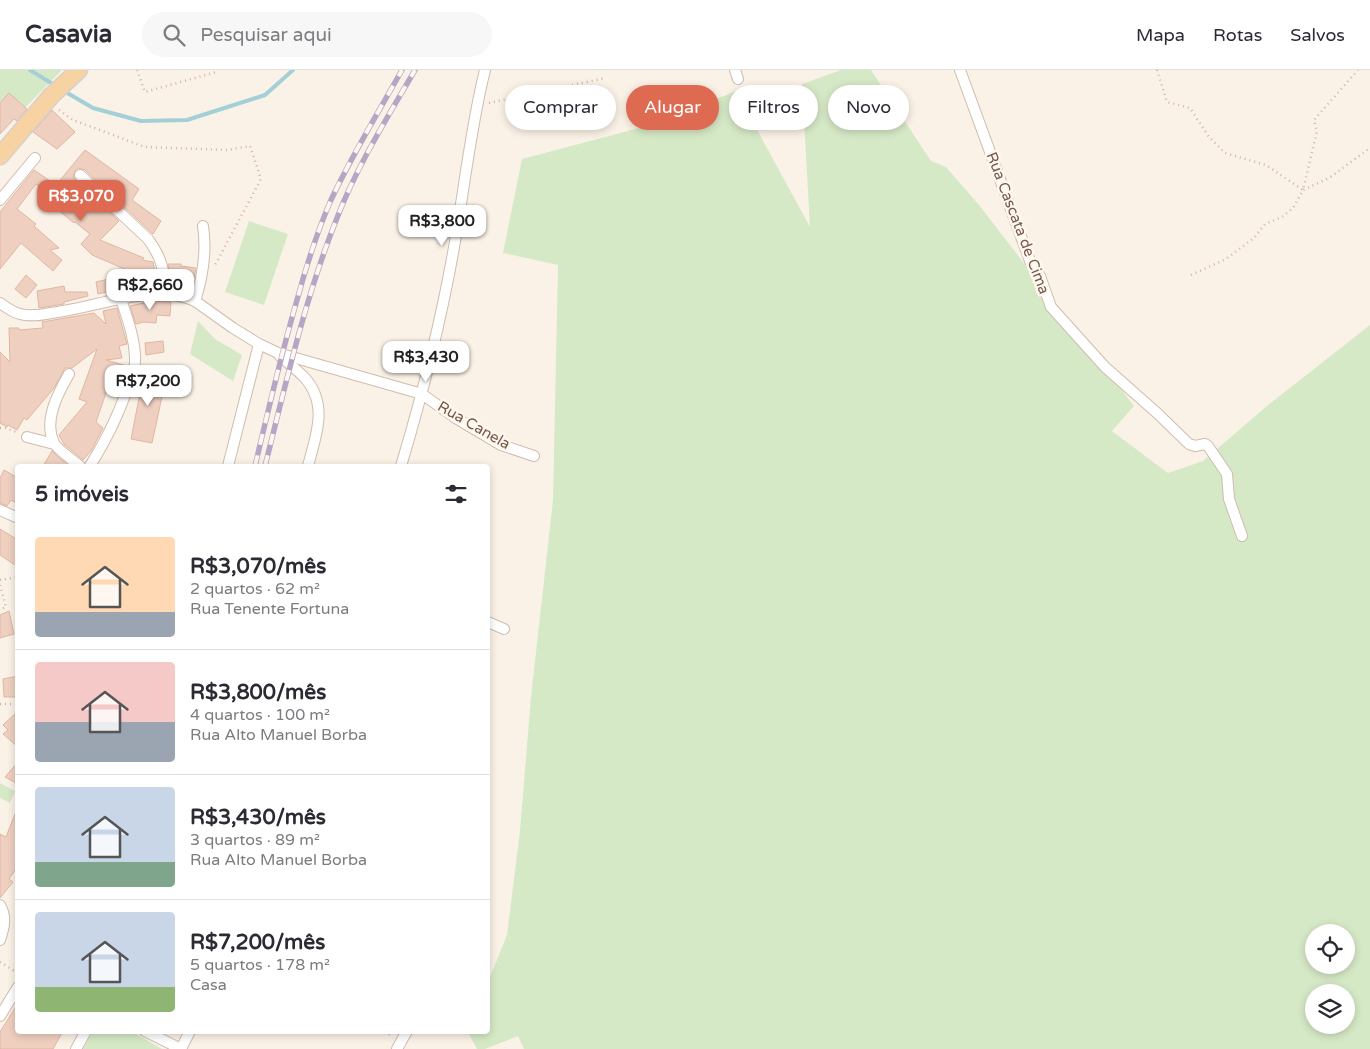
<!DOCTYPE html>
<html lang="pt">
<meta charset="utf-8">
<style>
body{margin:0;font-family:"Varela Round",sans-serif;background:#f7f7f7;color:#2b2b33;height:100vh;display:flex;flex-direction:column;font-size:19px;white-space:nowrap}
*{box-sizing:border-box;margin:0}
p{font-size:16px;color:#7c7c81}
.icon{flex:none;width:28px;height:28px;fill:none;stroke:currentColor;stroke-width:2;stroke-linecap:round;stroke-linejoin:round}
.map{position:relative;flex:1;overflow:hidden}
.details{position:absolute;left:15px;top:394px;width:475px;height:570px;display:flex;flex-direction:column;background:#fff;border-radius:5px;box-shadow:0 2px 8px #0003}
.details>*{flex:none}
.top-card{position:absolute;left:505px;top:15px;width:475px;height:45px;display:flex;gap:10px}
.buttons{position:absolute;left:1305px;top:854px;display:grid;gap:10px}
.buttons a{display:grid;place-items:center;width:50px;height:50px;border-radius:50%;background:#fff;box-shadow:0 2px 8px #0003;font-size:25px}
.price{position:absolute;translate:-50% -42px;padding:0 11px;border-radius:10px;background:#fff;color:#222;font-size:16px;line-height:32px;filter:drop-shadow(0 1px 2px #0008)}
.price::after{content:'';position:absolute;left:50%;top:30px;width:15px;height:11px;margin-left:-8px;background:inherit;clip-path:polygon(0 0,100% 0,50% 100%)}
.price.selected{background:#df6a52;color:#fff}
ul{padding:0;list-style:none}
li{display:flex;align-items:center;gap:15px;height:125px;padding:0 20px}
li+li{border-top:1px solid #e1e1e2}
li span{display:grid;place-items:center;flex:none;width:140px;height:100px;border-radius:5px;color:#555}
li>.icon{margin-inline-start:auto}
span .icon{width:60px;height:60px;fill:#fffc;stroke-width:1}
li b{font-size:21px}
h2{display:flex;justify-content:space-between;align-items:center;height:60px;padding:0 20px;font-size:21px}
.pill{padding:0 18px;border-radius:22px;background:#fff;box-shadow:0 2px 8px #0003;font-size:18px;line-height:45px}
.pill.selected{background:#df6a52;color:#fff}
header{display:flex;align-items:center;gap:30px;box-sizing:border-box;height:70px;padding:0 25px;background:#fff;border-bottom:1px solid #e1e1e2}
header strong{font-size:24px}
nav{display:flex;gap:28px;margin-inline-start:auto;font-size:18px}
.search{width:350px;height:45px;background:#f7f7f7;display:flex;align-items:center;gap:12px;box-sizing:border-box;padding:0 18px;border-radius:28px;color:#7c7c81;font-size:19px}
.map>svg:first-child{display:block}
.green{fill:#d6e9c6;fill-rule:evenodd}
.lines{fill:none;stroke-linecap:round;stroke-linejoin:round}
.stream{stroke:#a3d0d6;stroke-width:4}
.building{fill:#efd0c0;stroke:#e1b6a1}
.street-casing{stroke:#cfbcb0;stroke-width:12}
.primary-casing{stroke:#d8d0cd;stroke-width:19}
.path{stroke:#d5b3a3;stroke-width:2.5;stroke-dasharray:1 4;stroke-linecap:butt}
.street{stroke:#fff;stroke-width:10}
.primary{stroke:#f7d3a3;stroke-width:16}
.rail-casing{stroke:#b5a6c5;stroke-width:5.5}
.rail{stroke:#fef7ed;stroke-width:4;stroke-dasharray:11;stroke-linecap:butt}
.labels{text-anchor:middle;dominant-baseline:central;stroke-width:5;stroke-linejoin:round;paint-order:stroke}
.street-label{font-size:15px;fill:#74584c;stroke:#fef7ed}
</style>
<header>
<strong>Casavia</strong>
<div class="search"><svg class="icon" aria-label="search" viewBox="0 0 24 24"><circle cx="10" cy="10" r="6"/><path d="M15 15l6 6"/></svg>Pesquisar aqui</div>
<nav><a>Mapa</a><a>Rotas</a><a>Salvos</a></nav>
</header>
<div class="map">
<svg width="1370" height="979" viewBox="0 0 1370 979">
<rect width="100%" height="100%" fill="#fbf2e7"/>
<!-- green -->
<g class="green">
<path d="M0,0H62L8,55H0Z"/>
<path d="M841,0H871L931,91L946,97L979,135L1134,336L1112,361L1168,403L1203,391L1268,335L1370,255V979H524L518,966L485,979H477L467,961H488V912L507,865L520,761L531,627L553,430L558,195L503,183L522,89L654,54L736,21L810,157L802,14ZM1314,862H1346V895H1314ZM1314,922H1346V955H1314Z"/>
<path d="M249,151L288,164L264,235L225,222Z"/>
<path d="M198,251L215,269L242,285L233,311L190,284Z"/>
<path d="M0,713L15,721L10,733L0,728Z"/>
<path d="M93,961H131L162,979H83Z"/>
</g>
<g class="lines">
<!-- stream -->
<g class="stream">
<path d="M30,0L56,16"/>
<path d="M64,21L93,38L141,51L187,50L265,25L293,0"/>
</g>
</g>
<!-- building -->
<g class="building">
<path d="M9,23L27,39L17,51L14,49L0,64V33Z"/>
<path d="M52,40L75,62L57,79L33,62Z"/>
<path d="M85,80L139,119L132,130L161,151L153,164L85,100L78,98L75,101L73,106L75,110L119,151L100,170L144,188L142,190L153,192L158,217L145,218L146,212L98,224L96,212L134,203L92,185L81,174L90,164L75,152L74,153L57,139L63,133L36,114L17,139L36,154L34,156L59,178L50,180L62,190L53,201L21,173L0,199V142L34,100L56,115Z"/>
<path d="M168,194H181V196L196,198L192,217L173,215L172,218Z"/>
<path d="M26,205L37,215L26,228L15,219Z"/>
<path d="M64,216L65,222H87L88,226L64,232V234L39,238L37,221Z"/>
<path d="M161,231L171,232L170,246L157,245L156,253L144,252L136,254L130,236L144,233V232Z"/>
<path d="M117,238L127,274L119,276L122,288L106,290L124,295L115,317L109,314L96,352L103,358L91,381L83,390L64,374L59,365L87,332L79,329L97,279L72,298H65L54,318L27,350L24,348L17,360L8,355L7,357L0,353V282L10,292L9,258H19V260L43,258L42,252L94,243L106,254L103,241Z"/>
<path d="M163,271L164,282L146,285L145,273Z"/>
<path d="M144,301L164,306L160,321L163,322L152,373L131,369L142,313L140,312Z"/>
<path d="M52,381L58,387L69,396H43Z"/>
<path d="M4,400L18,408V434L11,430L7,436L0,433V408Z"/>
<path d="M0,459L18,470V497L0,485Z"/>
<path d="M9,541L14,564L0,568V545Z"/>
<path d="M18,606V627H4L3,609Z"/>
<path d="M18,641V677L3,664L8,660L3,655Z"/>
<path d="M18,692V714L5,707Z"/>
<path d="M17,739L18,796L9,809L13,812L0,828V764L6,767Z"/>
<path d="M18,933V961H63L53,979H0V962Z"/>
</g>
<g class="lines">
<defs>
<g id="street">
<path d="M735,0L738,9"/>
<path d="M960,0L1030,191L1040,206L1051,237L1105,297L1157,343L1189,374L1195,376L1205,374L1208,376L1227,404L1229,429L1242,466"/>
<path d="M80,105L148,169C162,188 164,200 166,224"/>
<path d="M0,130L35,88"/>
<path d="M195,231C203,206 207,182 203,156"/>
<path d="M0,233C6,237 12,242 20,244C30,247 41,245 51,243C96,238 152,212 195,231L233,258L259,274L278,283L422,324L454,347L501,375L534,386"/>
<path d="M280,286C288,293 296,299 304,307C329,334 316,365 308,396"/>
<path d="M69,304C58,323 43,351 54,373C58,380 74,391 80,396"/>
<path d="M27,367L54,374"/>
<path d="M90,396C106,370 119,345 128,316C132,306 136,296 135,286C134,266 127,248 121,229"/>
<path d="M228,396L259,274"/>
<path d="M401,396C422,326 440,255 453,183C464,122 470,60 485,0"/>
<path d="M0,440L18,448"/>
<path d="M488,552L504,559"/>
<path d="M0,835C7,847 4,858 0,870"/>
<path d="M0,946L18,917"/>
<path d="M145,961L181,979"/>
<path d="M76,979L86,961"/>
<path d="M181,979L190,961"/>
<path d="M397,979L407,961"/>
</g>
<path id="primary" d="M0,86L51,26L79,0"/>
</defs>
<!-- street casing -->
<use href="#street" class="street-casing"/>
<!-- primary casing -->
<use href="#primary" class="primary-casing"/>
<!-- path -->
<g class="path">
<path d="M137,0L145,22L216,2"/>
<path d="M1157,0L1167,32L1190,38L1209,67L1225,83L1266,95L1303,120L1317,61L1314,50L1358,0"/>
<path d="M489,33L605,8"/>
<path d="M59,40L73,50L145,77L228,80L250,76L261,109L215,195"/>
<path d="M1191,205L1226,189L1254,168L1265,154L1282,147L1293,138L1303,120L1329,108L1370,78"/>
<path d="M0,358H6L18,363"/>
<path d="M0,510L18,507"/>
<path d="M0,515L6,537L0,540"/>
<path d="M0,634H16"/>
<path d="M0,892L18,903"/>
<path d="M385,961L392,966"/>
</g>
<!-- street -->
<use href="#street" class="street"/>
<!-- primary -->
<use href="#primary" class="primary"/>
<defs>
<g id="rail">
<path d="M255,396C268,341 281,285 297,230C306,197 317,162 331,130C352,85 378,43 402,0"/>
<path d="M265,396C286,313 305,228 337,148C357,96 387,48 415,0"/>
</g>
</defs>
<!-- rail casing -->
<use href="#rail" class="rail-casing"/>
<!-- rail -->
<use href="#rail" class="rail"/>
</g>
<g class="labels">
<!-- street labels -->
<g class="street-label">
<text transform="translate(1018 153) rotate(69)">Rua Cascata de Cima</text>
<text transform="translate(474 355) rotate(30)">Rua Canela</text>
</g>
</g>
</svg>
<div class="buttons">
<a><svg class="icon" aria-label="locate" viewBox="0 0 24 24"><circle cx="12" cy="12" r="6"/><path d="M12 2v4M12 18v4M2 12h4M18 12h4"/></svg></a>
<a><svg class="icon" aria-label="layers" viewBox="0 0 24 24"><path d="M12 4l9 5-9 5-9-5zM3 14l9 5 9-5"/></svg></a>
</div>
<b class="price selected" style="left:81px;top:152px">R$3,070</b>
<b class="price" style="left:442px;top:177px">R$3,800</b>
<b class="price" style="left:150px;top:241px">R$2,660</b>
<b class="price" style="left:426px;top:313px">R$3,430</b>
<b class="price" style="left:148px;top:337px">R$7,200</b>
<div class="top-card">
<a class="pill">Comprar</a>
<a class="pill selected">Alugar</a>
<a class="pill">Filtros</a>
<a class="pill">Novo</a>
</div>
<section class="details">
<h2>5 imóveis<svg class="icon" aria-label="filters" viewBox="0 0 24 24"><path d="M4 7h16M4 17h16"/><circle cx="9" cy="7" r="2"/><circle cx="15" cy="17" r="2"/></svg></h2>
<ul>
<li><span style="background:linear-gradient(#ffd9b3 75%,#9aa5b1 0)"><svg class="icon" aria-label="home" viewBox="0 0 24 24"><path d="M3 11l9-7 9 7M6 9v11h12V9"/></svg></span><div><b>R$3,070/mês</b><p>2 quartos · 62 m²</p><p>Rua Tenente Fortuna</p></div></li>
<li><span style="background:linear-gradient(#f6c9c9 60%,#9aa5b1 0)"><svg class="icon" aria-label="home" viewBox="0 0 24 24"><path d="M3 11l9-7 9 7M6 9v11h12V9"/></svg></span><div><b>R$3,800/mês</b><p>4 quartos · 100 m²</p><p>Rua Alto Manuel Borba</p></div></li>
<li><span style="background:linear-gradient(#c9d6e8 75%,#7fa58c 0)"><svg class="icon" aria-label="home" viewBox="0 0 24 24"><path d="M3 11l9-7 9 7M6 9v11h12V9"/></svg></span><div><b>R$3,430/mês</b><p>3 quartos · 89 m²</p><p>Rua Alto Manuel Borba</p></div></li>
<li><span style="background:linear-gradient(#c9d6e8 75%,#8fb573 0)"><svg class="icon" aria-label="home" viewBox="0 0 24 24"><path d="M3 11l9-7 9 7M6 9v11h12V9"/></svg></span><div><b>R$7,200/mês</b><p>5 quartos · 178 m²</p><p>Casa</p></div></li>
</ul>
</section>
</div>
